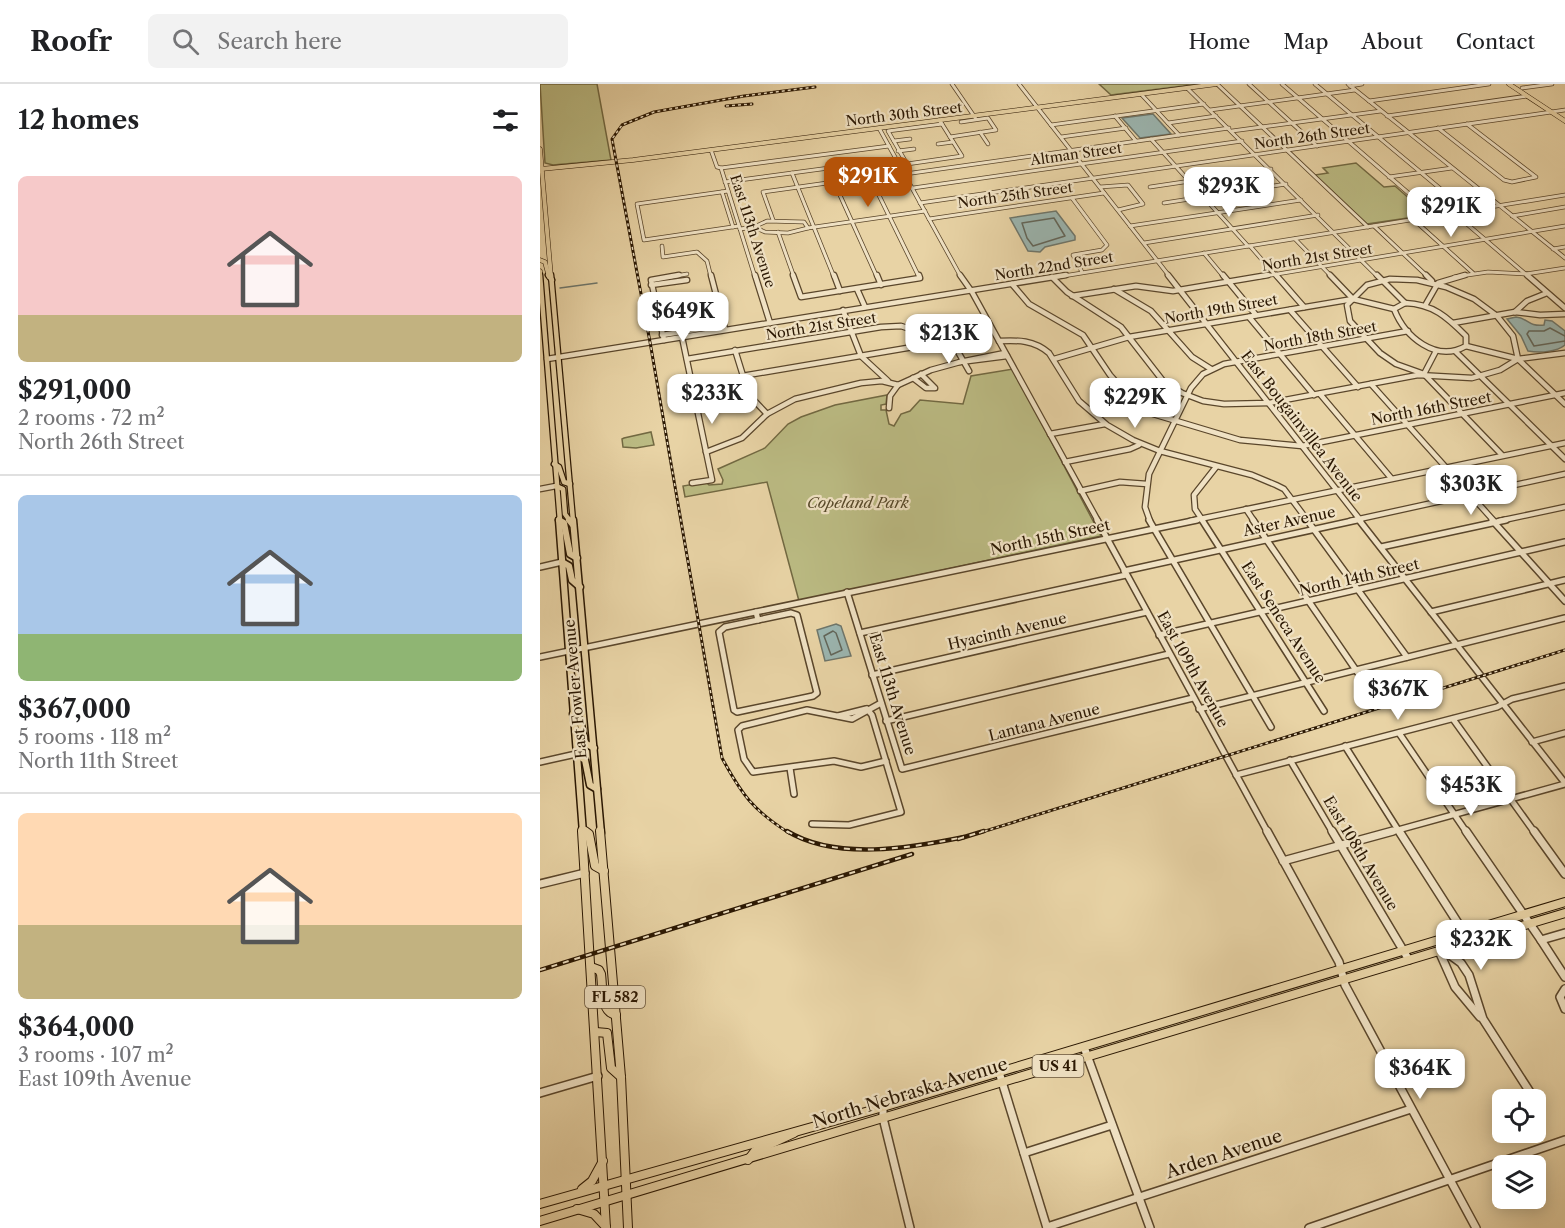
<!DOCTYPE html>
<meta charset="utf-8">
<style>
body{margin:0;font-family:"Libre Caslon Text",serif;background:#f2f2f2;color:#202124;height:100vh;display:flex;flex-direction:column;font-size:22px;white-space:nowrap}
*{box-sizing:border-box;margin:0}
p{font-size:20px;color:#757577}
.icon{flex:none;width:33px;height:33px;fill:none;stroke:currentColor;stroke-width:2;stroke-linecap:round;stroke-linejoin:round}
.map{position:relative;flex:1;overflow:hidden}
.side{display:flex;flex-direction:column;background:#fff;width:540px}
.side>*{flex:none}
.tools{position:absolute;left:952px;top:1005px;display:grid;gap:12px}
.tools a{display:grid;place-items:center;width:54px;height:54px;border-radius:9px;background:#fff;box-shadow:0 3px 15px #0003;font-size:30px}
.price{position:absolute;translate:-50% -51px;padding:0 14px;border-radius:12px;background:#fff;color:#222;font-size:20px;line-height:39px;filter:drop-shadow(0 2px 3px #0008)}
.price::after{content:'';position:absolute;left:50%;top:36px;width:18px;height:14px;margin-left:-9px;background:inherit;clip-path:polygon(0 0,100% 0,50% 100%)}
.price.current{background:#b45309;color:#fff}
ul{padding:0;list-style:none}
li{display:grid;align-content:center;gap:12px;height:318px;padding:0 18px}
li+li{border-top:2px solid #e0e0e0}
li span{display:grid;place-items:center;height:186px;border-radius:9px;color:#555}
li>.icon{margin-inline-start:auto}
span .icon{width:108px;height:108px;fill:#fffc;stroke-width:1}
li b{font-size:26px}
h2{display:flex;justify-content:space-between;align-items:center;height:72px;padding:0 18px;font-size:26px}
header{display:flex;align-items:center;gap:36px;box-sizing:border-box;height:84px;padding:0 30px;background:#fff;border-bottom:2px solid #e0e0e0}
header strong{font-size:28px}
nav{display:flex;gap:33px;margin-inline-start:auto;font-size:21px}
.search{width:420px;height:54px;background:#f2f2f2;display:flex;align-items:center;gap:15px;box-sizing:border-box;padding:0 21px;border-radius:9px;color:#757577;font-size:22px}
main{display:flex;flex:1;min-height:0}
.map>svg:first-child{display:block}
.green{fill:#bbbb83;stroke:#726942;stroke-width:1.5}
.water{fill:#9bb6b1;stroke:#6e766b;stroke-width:1.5}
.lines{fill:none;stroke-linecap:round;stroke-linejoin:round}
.shore{stroke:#62665a;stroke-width:1.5}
.stream{stroke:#6e766b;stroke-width:1.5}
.minor-far3-casing{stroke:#5a462b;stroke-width:4.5}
.minor-far2-casing{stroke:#5a462b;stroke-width:7}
.minor-far1-casing{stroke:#5a462b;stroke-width:8}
.minor-casing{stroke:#5a462b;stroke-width:10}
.major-far3-casing{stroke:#2a1702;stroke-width:5}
.major-far2-casing{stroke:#2a1702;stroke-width:7}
.major-far1-casing{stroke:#2a1702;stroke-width:9}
.major-casing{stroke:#2a1702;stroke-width:10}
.minor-far3{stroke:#f0e2c4;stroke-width:3}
.minor-far2{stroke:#f0e2c4;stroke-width:4.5}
.minor-far1{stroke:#f0e2c4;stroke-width:5}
.minor{stroke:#f0e2c4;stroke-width:7}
.major-far3{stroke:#e8d3a5;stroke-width:4}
.major-far2{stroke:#e8d3a5;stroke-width:4.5}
.major-far1{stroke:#e8d3a5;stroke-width:6}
.major{stroke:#e8d3a5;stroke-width:8}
.rail-far1-casing{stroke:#2a1702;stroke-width:3}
.rail-casing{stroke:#2a1702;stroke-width:4.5}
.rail-far1{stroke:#f0e2c4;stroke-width:1.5;stroke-dasharray:3;stroke-linecap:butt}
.rail{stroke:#f0e2c4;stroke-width:2;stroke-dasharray:6;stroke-linecap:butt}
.labels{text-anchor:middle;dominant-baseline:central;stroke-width:4.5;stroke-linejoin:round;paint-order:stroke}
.far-street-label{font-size:14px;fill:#2a1702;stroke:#f0e2c4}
.shield{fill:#f0e2c4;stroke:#65543c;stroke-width:1.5}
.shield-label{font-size:14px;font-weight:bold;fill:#2a1702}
.street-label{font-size:15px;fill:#2a1702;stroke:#f0e2c4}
.park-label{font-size:15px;font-style:italic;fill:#564829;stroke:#f0e2c4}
.near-street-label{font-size:18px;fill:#2a1702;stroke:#f0e2c4}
</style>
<header>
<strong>Roofr</strong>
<div class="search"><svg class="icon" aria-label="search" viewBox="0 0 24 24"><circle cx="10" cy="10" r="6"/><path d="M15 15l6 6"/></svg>Search here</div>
<nav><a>Home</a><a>Map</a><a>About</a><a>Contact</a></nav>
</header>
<main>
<section class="side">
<h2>12 homes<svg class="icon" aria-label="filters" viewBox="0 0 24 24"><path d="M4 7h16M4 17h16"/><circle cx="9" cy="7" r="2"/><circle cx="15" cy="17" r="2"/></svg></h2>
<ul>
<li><span style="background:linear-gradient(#f6c9c9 75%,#c2b280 0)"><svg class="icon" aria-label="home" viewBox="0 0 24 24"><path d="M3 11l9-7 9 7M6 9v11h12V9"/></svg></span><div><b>$291,000</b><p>2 rooms · 72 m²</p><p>North 26th Street</p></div></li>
<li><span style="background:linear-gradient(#a9c7e8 75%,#8fb573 0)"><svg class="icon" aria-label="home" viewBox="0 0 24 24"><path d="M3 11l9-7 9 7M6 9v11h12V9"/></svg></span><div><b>$367,000</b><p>5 rooms · 118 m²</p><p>North 11th Street</p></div></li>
<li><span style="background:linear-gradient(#ffd9b3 60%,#c2b280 0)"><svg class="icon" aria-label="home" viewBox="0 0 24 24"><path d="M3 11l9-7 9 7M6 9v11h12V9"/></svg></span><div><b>$364,000</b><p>3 rooms · 107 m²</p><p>East 109th Avenue</p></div></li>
</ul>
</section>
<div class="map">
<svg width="1025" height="1144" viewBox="0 0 1025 1144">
<rect width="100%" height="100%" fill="#e8d3a5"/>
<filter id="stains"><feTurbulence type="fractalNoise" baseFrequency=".00333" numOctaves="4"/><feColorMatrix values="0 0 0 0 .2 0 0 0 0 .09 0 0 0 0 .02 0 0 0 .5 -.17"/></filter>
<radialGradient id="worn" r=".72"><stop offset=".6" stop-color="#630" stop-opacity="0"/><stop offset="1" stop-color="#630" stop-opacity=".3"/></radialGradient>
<!-- green -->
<g class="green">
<path d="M0,0H57L71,76L13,81L5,79Z"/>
<path d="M559,0H659L571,11Z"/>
<path d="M816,79L844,103L855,102L888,131L827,140L775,91L788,89L783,84Z"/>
<path d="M473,285L561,452L259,517L227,398L145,413L143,402L166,398L169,401L182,400L183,396L178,385L225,364L248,340L261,333L295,321L347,311L346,320L341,321V326H346L349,340L354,342L361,330L370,327L380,316L423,320L431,292Z"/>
<path d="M111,348L114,361L96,364L83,363L82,355L84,354Z"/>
</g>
<!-- water -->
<g class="water">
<path d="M613,30L631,50L600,54L582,34Z"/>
<path d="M516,127L535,152V156L505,163L500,168L488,167L470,134Z"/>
<path d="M976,233C988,234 988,243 1004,241L1005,236L1012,237L1025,247V261C1016,268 1000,269 988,267L981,252L967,235Z"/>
<path d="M296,540L301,542L311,572L285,577L277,546Z"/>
</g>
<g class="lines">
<!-- shore -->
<g class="shore">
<path d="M514,134L525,152L493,162L487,154L482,139Z"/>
<path d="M1025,252L1010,244L1004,247H989L987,250L994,262L1025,257"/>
<path d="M293,547L296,549L302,566L291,571L284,552Z"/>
</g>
<!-- stream -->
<path class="stream" d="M20,204L57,199"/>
<defs>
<g id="minor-far3">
<path d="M412,0L436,35"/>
<path d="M479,0L630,193"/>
<path d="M677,0L828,143"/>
<path d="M709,0L777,62"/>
<path d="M742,0L895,132"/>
<path d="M775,0L927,127"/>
<path d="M808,0L1025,174"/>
<path d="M810,2L822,0"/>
<path d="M647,4L838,193"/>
<path d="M982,4L1012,0"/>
<path d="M601,10L639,51"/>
<path d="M829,17L949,0"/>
<path d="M670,26L815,6"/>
<path d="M575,32L596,57"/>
<path d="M847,32L987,12"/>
<path d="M399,36L402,40"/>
<path d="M628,39L676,32"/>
<path d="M402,40L422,72L367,80L348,47Z"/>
<path d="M511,41L664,20"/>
<path d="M339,44L421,193"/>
<path d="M898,44L964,96L972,98L996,93L927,40"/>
<path d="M692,47L841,27"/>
<path d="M440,48L448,60"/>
<path d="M410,53L456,46L448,34L421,38"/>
<path d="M521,53L586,44"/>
<path d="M611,55L708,162"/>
<path d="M354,57L370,55"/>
<path d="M398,60L413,58"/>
<path d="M171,66L177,83L181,84L215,193"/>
<path d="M358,67L374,65"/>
<path d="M181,84L349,62"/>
<path d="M252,89L294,193"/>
<path d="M365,90L689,44"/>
<path d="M849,93L912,84"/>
<path d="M185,98L356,75"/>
<path d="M294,98L337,193"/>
<path d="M560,103L588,101L603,120L578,126"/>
<path d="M610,103L731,85"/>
<path d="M373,104L702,57"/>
<path d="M188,107L97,120L104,156L199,142"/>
<path d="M182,108L193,143"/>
<path d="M532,114L567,161L562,166L533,171L542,188"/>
<path d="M380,119L1025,26"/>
<path d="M624,119L746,100"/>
<path d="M914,129L989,193"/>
<path d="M972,132L1025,123"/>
<path d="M389,135L564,109"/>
<path d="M233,136L223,108L330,93L379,193"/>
<path d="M874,136L933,189"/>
<path d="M590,142L761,116"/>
<path d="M834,142L888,193"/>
<path d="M214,143L225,148L248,149L268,144L385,127"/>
<path d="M200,145L214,143L227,137L264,138L268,144"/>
<path d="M238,148L254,193"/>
<path d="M755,155L792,193"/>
<path d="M604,159L778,131"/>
<path d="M122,162L123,173L157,168L167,177L171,193"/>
<path d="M710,162L737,193"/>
<path d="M1013,165L1025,163"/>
<path d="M664,169L684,193"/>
<path d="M130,193L147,190"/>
<path d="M517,193L1025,111"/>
<path d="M719,193L1025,142"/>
<path d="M914,193L948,188L986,190L1025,184"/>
</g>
<g id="minor-far2">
<path d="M171,191L185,245"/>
<path d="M215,191L230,239"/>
<path d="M253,191L261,213L380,194L379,191"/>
<path d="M294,191L300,207"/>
<path d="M337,191L341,201"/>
<path d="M420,191L432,208L558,437"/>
<path d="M628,191L821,437"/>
<path d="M683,191L716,231"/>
<path d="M736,191L764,223"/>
<path d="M790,191L813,215L807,221L810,237L840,269L856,280L884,290L962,371"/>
<path d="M837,191L865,219"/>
<path d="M886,191L892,197"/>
<path d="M987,191L1025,224"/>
<path d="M512,193L527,208L581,243L623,297L642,309L663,317L684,320L729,319L878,291L932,294L960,286L978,275"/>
<path d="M472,200L489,220L543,251L570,291L589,312L613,330L700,356L762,362L1025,309"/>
<path d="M111,201L147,196"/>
<path d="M317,205L325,223"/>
<path d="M574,205L611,227L652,273L671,285"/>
<path d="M532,212L596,202L633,207L728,191"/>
<path d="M813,215L827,201L850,195L877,196L906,203L934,215L957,232L973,252L978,275L1025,320"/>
<path d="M865,219C893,220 907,233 926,252V262C896,279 865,253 854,225Z"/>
<path d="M886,220L898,199L925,191"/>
<path d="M303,226L321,272L348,297"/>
<path d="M750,226L818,303"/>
<path d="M975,228L987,217L1007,209"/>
<path d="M709,233L774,311"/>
<path d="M913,239L975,228L1000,231L1025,230"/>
<path d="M383,249L397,236H405L389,251"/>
<path d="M122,251L160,245"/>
<path d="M142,253L172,396L152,399"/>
<path d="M124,256L111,196L139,191"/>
<path d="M459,257C478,256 494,256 509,269L539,317L567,341L593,356L620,367L712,391L736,401L744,405L768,437"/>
<path d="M926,262L978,275L1025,269"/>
<path d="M195,266L209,311L227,330"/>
<path d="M916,268L1025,375"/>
<path d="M465,269L420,278L467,272"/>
<path d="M7,275L526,191"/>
<path d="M147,275L341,243L361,242L413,259L429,287"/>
<path d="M514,275L589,253L813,215L854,225"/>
<path d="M884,290L896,267"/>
<path d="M202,292L373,263L396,253"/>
<path d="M373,294L386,304H395L381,290"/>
<path d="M831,300L954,437"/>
<path d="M780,310L851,394"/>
<path d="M349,324L350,312L358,301"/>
<path d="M510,350L565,340"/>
<path d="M166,368L202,354L227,330L255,315L321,299L342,297L358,301L391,286L420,278"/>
<path d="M525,378L590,365L599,361"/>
<path d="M0,405L16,402"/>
<path d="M540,407L580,398L607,400"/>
<path d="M706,425L714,437"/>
<path d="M610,437L605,423L609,390L651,304L663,290L684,280L868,247"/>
<path d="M650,437L1025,359"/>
<path d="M663,437L655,425L654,411L676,383"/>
<path d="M810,437L1025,390"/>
<path d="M959,437L1025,423"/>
</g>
<g id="minor-far1">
<path d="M557,436L728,749"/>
<path d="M609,436L731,643"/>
<path d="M662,436L784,627"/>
<path d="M713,436L833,611"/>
<path d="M767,436L867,573"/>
<path d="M819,436L1025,699"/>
<path d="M952,436L1025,517"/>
<path d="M841,463L966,436"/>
<path d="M0,483L22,478"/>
<path d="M584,487L817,436"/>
<path d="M307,508L362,685L653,614"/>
<path d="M216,528L218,536"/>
<path d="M891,528L1025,496"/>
<path d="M251,529L257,531L277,609L273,612L197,628L194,626L179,548L185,543Z"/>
<path d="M320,549L586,491"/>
<path d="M619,551L1025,458"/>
<path d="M0,573L657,436"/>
<path d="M332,591L607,528"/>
<path d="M341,619L312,635L267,626L202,642L198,646L204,675L213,688L294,677L321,683L346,677"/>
<path d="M659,625L1025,534"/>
<path d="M298,632L326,625"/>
<path d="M913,635L995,749"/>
<path d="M346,637L629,570"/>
<path d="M859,649L927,749"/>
<path d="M992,658L1025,649"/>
<path d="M805,662L860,749"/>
<path d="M750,676L793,749"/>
<path d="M0,678L36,670"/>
<path d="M250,684L254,710"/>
<path d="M696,691L957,623L972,615L1025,602"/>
<path d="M272,740L309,741L361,728L332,631L327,625"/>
<path d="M847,749L1025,700"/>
</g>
<g id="minor">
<path d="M727,747L799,878L805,901L936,1144"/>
<path d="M792,747L869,876"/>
<path d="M859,747L930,858"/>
<path d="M926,747L1001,856L1025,849"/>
<path d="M994,747L1025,790"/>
<path d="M743,777L853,747"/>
<path d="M0,800L45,789"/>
<path d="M1001,856L1025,893"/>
<path d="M903,866L921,879L929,891L943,935L995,1016"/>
<path d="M899,867L915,903L940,933"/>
<path d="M1025,905L1020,913L1025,925"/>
<path d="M544,963L610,1144"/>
<path d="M459,988L507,1144"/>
<path d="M0,1009L58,992"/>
<path d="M343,1023V1034L370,1144"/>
<path d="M484,1069L572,1041"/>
<path d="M507,1143L871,1025"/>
<path d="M769,1144L1025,1056"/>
</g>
<g id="major-far3">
<path d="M969,0L1025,37"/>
<path d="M0,65L11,193"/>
<path d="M1,85L93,76L677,0"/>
<path d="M0,176L5,178L9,193"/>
<path d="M0,187V193"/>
</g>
<g id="major-far2">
<path d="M0,191L20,437"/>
<path d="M8,191L12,196"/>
<path d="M11,191L33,437"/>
<path d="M14,380L19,383L24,398L30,400"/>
<path d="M16,402L23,405L25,430L30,437"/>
<path d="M19,436L21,437"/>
</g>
<g id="major-far1">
<path d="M19,436L43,749"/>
<path d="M19,436L24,439L30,470L37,474"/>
<path d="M29,436L33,441"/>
<path d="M33,436L61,749"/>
<path d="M22,478L29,482L32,496L40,503"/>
<path d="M33,630L40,636L45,659L54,664"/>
<path d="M36,670L45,676L50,701L57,705"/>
<path d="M42,745L47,749"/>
</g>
<g id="major">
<path d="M42,747L66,1144"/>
<path d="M45,747L49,750L55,782L64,787"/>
<path d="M60,747L81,993L88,1144"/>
<path d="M51,883L59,886L61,890C63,904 60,928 76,931"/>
<path d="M56,948L67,949L71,984L81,993"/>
<path d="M208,1076L215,1067L254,1049"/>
<path d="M42,1105L52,1097L63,1077"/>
<path d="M0,1120L343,1023L1025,818"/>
<path d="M37,1125L54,1130L66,1143"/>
<path d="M0,1137L1025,829"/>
</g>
</defs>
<!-- minor-far3 casing -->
<use href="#minor-far3" class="minor-far3-casing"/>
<!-- minor-far2 casing -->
<use href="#minor-far2" class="minor-far2-casing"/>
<!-- minor-far1 casing -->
<use href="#minor-far1" class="minor-far1-casing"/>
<!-- minor casing -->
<use href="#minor" class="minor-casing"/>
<!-- major-far3 casing -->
<use href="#major-far3" class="major-far3-casing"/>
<!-- major-far2 casing -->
<use href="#major-far2" class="major-far2-casing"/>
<!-- major-far1 casing -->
<use href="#major-far1" class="major-far1-casing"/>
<!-- major casing -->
<use href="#major" class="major-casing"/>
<!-- minor-far3 -->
<use href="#minor-far3" class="minor-far3"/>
<!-- minor-far2 -->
<use href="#minor-far2" class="minor-far2"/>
<!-- minor-far1 -->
<use href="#minor-far1" class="minor-far1"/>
<!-- minor -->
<use href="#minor" class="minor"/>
<!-- major-far3 -->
<use href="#major-far3" class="major-far3"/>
<!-- major-far2 -->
<use href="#major-far2" class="major-far2"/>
<!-- major-far1 -->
<use href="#major-far1" class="major-far1"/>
<!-- major -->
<use href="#major" class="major"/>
<defs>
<g id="rail-far1">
<path d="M186,22L212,20"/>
<path d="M249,749C213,726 202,711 182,674L110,258L72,55L82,41L114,28L204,12L275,3"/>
<path d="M439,749L1025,566"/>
</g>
<g id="rail">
<path d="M247,747C296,777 371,764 424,753"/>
<path d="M418,755L444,747"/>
<path d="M0,886L372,770"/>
</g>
</defs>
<!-- rail-far1 casing -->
<use href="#rail-far1" class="rail-far1-casing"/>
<!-- rail casing -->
<use href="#rail" class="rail-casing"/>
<!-- rail-far1 -->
<use href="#rail-far1" class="rail-far1"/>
<!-- rail -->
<use href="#rail" class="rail"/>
</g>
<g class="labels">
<!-- far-street labels -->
<g class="far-street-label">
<text transform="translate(364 30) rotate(-7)">North 30th Street</text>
<text transform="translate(772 52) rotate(-8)">North 26th Street</text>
<text transform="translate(536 70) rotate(-8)">Altman Street</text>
<text transform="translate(475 111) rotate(-8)">North 25th Street</text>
<text transform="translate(213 147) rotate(72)">East 113th Avenue</text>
<text transform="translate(777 173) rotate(-9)">North 21st Street</text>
<text transform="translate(514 182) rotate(-9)">North 22nd Street</text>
<text transform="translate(681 225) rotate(-10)">North 19th Street</text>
<text transform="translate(281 242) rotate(-9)">North 21st Street</text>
<text transform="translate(780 252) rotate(-10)">North 18th Street</text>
</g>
<!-- shield labels -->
<g class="shield">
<rect x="45" y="902" width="60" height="22" rx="4.5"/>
<rect x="492.5" y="971" width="51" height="22" rx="4.5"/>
</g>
<g class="shield-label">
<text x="75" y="913">FL 582</text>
<text x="518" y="982">US 41</text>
</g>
<!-- street labels -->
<g class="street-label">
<text transform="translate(891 324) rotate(-11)">North 16th Street</text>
<text transform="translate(762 342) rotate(52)">East Bougainvillea Avenue</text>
<text transform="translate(749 437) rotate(-12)">Aster Avenue</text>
<text transform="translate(510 453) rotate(-12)">North 15th Street</text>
<text transform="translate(819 493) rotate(-13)">North 14th Street</text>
<text transform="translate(744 538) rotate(57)">East Seneca Avenue</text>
<text transform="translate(467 547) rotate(-13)">Hyacinth Avenue</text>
<text transform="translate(653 585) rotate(61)">East 109th Avenue</text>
<text transform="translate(35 605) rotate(-95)">East Fowler Avenue</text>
<text transform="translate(353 610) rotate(73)">East 113th Avenue</text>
<text transform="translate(504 638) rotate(-14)">Lantana Avenue</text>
<text transform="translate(821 769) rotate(59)">East 108th Avenue</text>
</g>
<!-- park labels -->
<g class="park-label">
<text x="318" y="418">Copeland Park</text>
</g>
<!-- near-street labels -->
<g class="near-street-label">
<text transform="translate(370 1009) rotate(-17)">North Nebraska Avenue</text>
<text transform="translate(684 1070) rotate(-18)">Arden Avenue</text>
</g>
</g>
<rect width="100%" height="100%" filter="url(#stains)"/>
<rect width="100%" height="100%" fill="url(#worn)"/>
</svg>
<div class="tools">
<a><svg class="icon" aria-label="locate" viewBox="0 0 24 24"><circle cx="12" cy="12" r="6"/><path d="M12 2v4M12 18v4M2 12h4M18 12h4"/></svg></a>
<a><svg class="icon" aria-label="layers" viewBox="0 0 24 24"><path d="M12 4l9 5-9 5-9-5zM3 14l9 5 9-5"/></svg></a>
</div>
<b class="price current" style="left:328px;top:124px">$291K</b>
<b class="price" style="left:689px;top:134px">$293K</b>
<b class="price" style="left:911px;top:154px">$291K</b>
<b class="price" style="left:143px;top:259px">$649K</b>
<b class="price" style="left:409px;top:281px">$213K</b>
<b class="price" style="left:172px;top:341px">$233K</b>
<b class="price" style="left:595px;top:345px">$229K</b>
<b class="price" style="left:931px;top:432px">$303K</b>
<b class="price" style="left:858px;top:637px">$367K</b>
<b class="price" style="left:931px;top:733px">$453K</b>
<b class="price" style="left:941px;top:887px">$232K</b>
<b class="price" style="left:880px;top:1016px">$364K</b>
</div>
</main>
